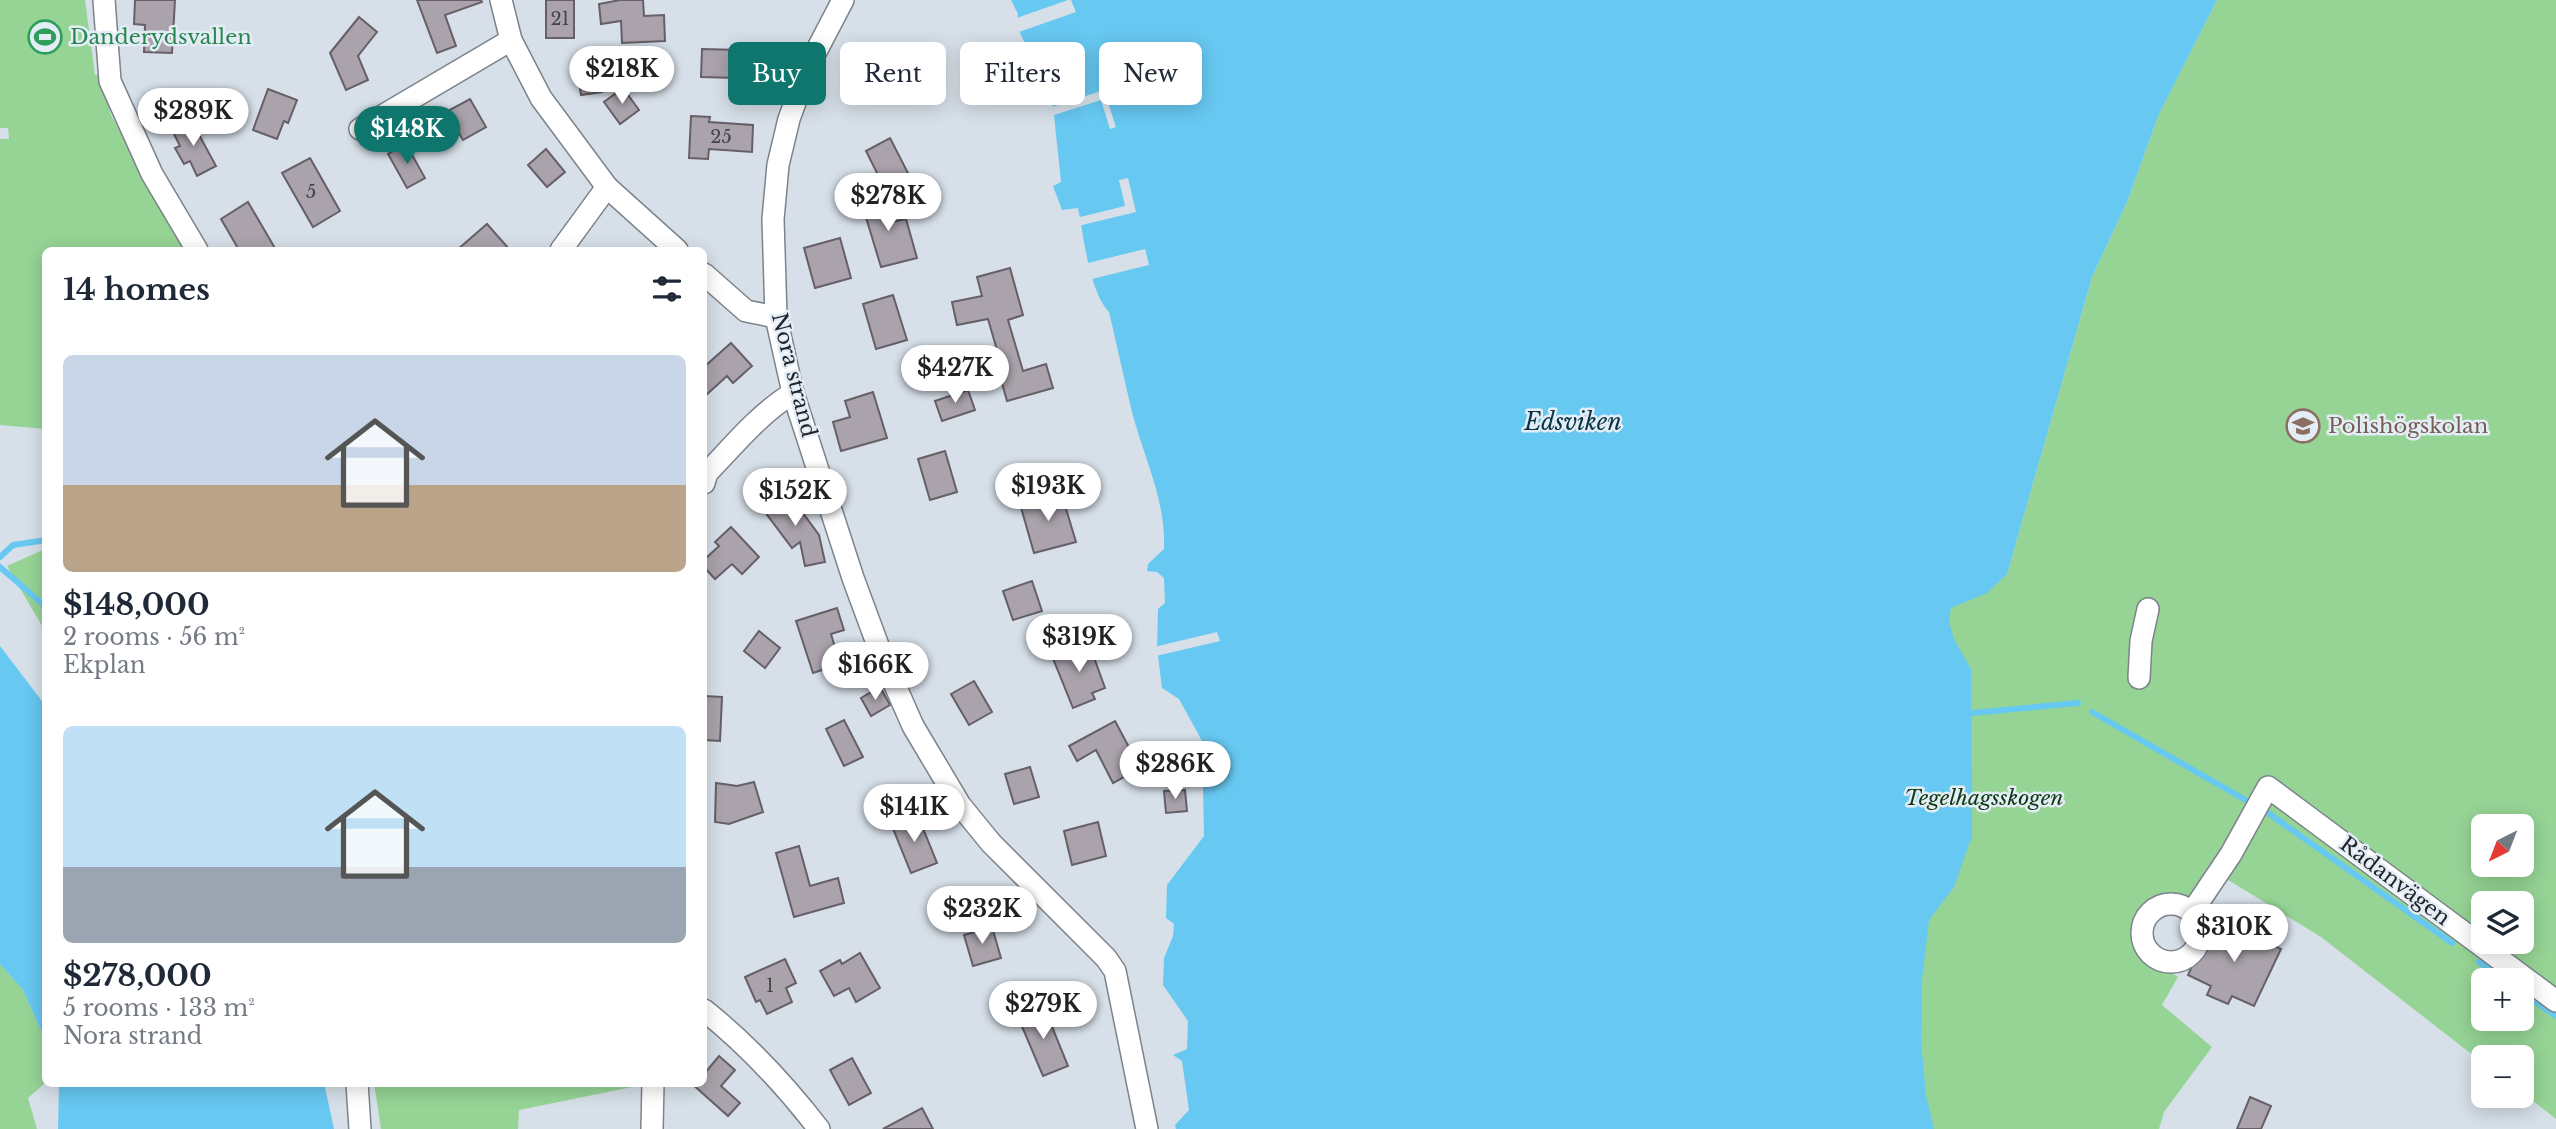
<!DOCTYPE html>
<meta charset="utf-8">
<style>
body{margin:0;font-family:"Libre Baskerville",serif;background:#f6f6f7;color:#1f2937;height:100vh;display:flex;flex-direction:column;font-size:26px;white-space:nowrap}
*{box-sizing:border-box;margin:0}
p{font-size:23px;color:#747a83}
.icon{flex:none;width:38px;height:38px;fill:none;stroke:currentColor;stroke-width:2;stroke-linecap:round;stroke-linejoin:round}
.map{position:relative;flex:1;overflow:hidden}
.panel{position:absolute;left:42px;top:247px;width:665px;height:840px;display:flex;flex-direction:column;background:#fff;border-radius:10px;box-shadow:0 4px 18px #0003}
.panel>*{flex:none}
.top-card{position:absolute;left:728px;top:42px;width:665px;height:63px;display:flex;gap:14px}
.needle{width:46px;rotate:222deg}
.buttons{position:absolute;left:2471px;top:814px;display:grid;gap:14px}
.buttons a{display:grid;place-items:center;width:63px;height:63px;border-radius:10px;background:#fff;box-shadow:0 4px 18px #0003;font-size:35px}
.price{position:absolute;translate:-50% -60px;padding:0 16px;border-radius:24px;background:#fff;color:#222;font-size:23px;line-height:46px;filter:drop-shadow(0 2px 4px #0008)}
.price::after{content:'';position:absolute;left:50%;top:42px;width:21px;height:16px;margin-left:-10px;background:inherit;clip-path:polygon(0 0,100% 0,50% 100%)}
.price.active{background:#0f766e;color:#fff}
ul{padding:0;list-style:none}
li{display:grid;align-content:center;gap:14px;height:371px;padding:0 21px}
li span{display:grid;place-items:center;height:217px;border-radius:10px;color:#555}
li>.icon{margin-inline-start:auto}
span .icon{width:126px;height:126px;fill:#fffc;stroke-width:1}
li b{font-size:30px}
h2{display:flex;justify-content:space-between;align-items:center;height:84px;padding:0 21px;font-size:30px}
.pill{padding:0 24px;border-radius:10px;background:#fff;box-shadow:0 4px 18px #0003;font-size:24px;line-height:63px}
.pill.active{background:#0f766e;color:#fff}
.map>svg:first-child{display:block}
.green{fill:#96d495;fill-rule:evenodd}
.water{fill:#67c8f1}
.pier{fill:#d7e0e9}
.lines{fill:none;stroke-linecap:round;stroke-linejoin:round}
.stream{stroke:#67c8f1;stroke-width:6}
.building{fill:#aaa3ac;stroke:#665f68;stroke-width:2}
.minor-casing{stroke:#7b838b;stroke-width:24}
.minor{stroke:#fff;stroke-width:21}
.labels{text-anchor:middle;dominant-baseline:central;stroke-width:5;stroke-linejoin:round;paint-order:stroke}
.number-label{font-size:18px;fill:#44444a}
.leisure-label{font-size:21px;fill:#27864d;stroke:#e4edf6;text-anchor:start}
.street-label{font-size:21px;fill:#222529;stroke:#e4edf6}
.education-label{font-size:21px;fill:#785e54;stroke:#e4edf6;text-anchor:start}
.park-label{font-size:21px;font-style:italic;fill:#0e3a11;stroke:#e4edf6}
.water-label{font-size:23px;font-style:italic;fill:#083546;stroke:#e4edf6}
</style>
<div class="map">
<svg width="2556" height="1129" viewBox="0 0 2556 1129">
<rect width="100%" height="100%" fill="#d7e0e9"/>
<!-- green -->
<g class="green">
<path d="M0,0H85L95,75H100L111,115L185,250H46L45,429L0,425V139H9L8,128H0Z"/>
<path d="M2217,0H2556V1119L2522,1092V1057H2483V1063L2321,937L2212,870L2186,904C2182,902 2175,898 2171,898C2143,896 2129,929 2142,950C2149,961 2167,969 2178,977L2162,1005L2212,1047L2164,1112L2159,1129H1779L1836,502L2007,574L2092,277L2127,202L2159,114ZM2483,826H2522V864H2483ZM2483,903H2522V942H2483ZM2483,980H2522V1018H2483Z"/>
<path d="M45,549V631L7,566Z"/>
<path d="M0,964L23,990L45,1040V1083L28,1098L37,1129H0Z"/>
<path d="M374,1083H642V1085L519,1110L518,1129H381Z"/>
</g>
<!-- water -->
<g class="water">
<path d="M1011,0H2217L2159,114L2127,202L2092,277L2007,574L1987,593L1951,608L1949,622L1954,639L1971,669L1972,836L1954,887L1929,920L1922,980L1921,1042L1926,1095L1934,1129H1176L1175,1125L1189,1110L1182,1061L1173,1055L1187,1049L1188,1021L1163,985L1164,958L1173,936L1174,924L1166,918L1167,885L1204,836L1203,788L1211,774L1201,771L1195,763L1207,750L1179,699L1162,688L1157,648L1158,609L1165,603L1164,578L1157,572L1147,571L1148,564L1164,549C1166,500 1144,458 1132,412C1124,379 1117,345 1109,312C1089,291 1084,237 1078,208L1062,210L1053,186L1061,182L1053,106L1017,26L1018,14Z"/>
<path d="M0,646L45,705V1040L23,990L0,964Z"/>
<path d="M59,1083H324L334,1129H58Z"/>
</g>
<!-- pier -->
<g class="pier">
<path d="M1068,0H1071L1076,12L1016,33L1014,19Z"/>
<path d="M1104,90L1116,127L1110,129L1101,100L1051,116L1049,108Z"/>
<path d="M1128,178L1136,212L1078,226L1076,218L1125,206L1119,180Z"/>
<path d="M1145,249L1149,265L1092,279L1088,263Z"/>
<path d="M1217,632L1220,641L1156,656L1154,647Z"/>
</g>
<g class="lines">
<!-- stream -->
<g class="stream">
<path d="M0,557L13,545L46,540"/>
<path d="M0,567L46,607"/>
<path d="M2092,712L2249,802"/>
<path d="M1972,713L2078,703"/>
<path d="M2264,810L2452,943"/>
<path d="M2479,962L2505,980"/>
<path d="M2522,992L2556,1016"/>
</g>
</g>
<!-- building -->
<g class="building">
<path d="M135,0H175L172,53L144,52L145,25L134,24Z"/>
<path d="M417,0H481L482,2L445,15L456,46L437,53Z"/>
<rect x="546" y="0" width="28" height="38"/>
<path d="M620,0H643L644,16L664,15L665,41L622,43L621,21L601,24L599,4Z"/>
<path d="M359,17L377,32L358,56L368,80L346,90L330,53Z"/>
<path d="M875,48L884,77L866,83L857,54Z"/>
<path d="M702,49L739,50L738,78L701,77Z"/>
<path d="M598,71L602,92L581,95L578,74Z"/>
<path d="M623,88L639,110L620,124L604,102Z"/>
<path d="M268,89L297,100L288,123L284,121L277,139L253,130Z"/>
<path d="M470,99L486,127L463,140L446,112Z"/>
<path d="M691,116L710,117L709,122L753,125L752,152L709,149L708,159L689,158Z"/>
<path d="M191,120L216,166L197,176L190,161L184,164L175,148L180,146L172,130Z"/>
<path d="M890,138L912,181L887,193L866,151Z"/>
<path d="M406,144L425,178L407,188L388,154Z"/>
<path d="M546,149L565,172L547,187L528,165Z"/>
<path d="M310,158L340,211L313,227L282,173Z"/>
<path d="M883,194L891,222L906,219L917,258L881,267L861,201Z"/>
<path d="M248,202L276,250H239L221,219Z"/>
<path d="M487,224L510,250H457Z"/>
<path d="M840,238L851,278L815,288L804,248Z"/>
<path d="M1010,268L1023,315L1008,320L1023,371L1046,364L1053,388L1007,401L993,351L997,350L988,319L957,325L952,302L982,296L977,277Z"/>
<path d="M893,295L907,340L876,349L863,304Z"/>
<path d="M731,343L752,366L733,383L727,376L704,397V367Z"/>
<path d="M968,390L975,410L942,421L935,401Z"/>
<path d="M873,392L887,438L841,451L833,422L850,417L845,401Z"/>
<path d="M945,451L957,492L930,500L918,459Z"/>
<path d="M786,490L819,535L825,562L805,566L800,542L792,548L762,508Z"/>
<path d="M1061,492L1076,542L1034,553L1020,504Z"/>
<path d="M731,527L759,557L742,574L732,564L715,579L704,567V560L719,546L715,542Z"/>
<path d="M1032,581L1042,611L1013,620L1003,591Z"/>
<path d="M837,608L844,630L831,634L840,664L813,673L796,621Z"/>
<path d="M759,631L780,648L765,668L744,651Z"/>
<path d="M1088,641L1105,688L1092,693L1095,699L1073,708L1052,656Z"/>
<path d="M974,681L992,712L969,725L951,694Z"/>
<path d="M880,687L890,705L871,716L861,698Z"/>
<path d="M704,696L722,697L720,741L704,740Z"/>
<path d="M844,720L863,757L844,766L826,729Z"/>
<path d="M1115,721L1140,768L1113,783L1096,750L1077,761L1069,746Z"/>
<path d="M1030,767L1039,797L1014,804L1005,774Z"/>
<path d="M754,782L763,812L729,824L715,822L716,783L737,786Z"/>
<path d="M1185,790L1187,811L1166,813L1164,791Z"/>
<path d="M918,816L937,863L911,873L892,826Z"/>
<path d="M1098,822L1106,856L1072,865L1064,831Z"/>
<path d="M799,846L810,886L838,878L844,903L794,917L776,853Z"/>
<path d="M2214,918L2281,949L2254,1006L2232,996L2228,1004L2207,995L2211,986L2188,975Z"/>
<path d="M992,927L1001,958L973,966L964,935Z"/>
<path d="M860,953L880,988L856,1002L849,988L834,996L820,971L840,960L842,964Z"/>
<path d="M785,959L796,983L786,988L792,1002L767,1014L760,1000L756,1002L745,977Z"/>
<path d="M1044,1007L1068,1066L1043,1076L1018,1017Z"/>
<path d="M719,1056L735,1070L721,1086L740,1103L728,1116L691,1083H704V1074Z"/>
<path d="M852,1058L871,1093L849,1105L830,1070Z"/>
<path d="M2250,1097L2271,1106L2261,1129H2237Z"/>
<path d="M922,1108L933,1129H883Z"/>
</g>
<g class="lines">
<defs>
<g id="minor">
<path d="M104,0L110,81L152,174L197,250"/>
<path d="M501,0L511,40L541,98L607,187L677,250"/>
<path d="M843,0L808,67L789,119L778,165L773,219L776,317L793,393L853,578L880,651L913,726L960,805L991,843L1106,958L1115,971L1147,1129"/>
<path d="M360,129L511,40"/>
<path d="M561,250L607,187"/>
<path d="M704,274L746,311L776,317"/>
<path d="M704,483L707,473C734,445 760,413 793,393"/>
<path d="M2139,678L2141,641L2148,609"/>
<circle cx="2171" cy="933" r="29"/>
<path d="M2192,912L2231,854L2268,787L2556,1001"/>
<path d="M704,1010C748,1045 785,1085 819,1129"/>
<path d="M357,1083L360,1129"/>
<path d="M652,1129L653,1083"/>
</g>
</defs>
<!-- minor casing -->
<use href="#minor" class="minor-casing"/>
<!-- minor -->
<use href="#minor" class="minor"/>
</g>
<!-- icons -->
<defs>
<symbol id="stadium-ring" viewBox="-11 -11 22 22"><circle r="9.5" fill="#e4edf6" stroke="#2e9e5b" stroke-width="1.5"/><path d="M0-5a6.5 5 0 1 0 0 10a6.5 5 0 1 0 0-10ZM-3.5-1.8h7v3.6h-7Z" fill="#2e9e5b"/></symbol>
<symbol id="university-ring" viewBox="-11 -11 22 22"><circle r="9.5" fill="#e4edf6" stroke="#8d6e63" stroke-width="1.5"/><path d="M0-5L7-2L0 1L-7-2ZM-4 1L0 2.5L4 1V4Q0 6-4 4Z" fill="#8d6e63"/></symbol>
</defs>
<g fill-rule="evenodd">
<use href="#stadium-ring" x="26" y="18" width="38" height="38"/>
<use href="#university-ring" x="2284" y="407" width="38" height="38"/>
</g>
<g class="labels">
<!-- number labels -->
<g class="number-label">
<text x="560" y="19">21</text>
<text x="721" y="137">25</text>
<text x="311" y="192">5</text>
<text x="770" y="986">1</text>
</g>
<!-- leisure labels -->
<g class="leisure-label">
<text x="70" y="37">Danderydsvallen</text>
</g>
<!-- street labels -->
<g class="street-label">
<text transform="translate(794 375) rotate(76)">Nora strand</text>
<text transform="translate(2395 881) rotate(37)">Rådanvägen</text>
</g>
<!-- education labels -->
<g class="education-label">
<text x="2328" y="426">Polishögskolan</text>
</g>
<!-- park labels -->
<g class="park-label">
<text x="1984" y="798">Tegelhagsskogen</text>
</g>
<!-- water labels -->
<g class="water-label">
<text x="1573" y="422">Edsviken</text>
</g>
</g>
</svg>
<div class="buttons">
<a><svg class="needle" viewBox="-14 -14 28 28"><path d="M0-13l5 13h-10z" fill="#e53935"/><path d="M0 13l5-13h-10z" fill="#747a83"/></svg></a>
<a><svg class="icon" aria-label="layers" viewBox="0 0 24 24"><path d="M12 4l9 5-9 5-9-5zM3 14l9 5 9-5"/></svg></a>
<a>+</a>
<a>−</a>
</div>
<b class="price" style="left:622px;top:106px">$218K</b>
<b class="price" style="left:193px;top:148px">$289K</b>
<b class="price active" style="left:407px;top:166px">$148K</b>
<b class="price" style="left:888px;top:233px">$278K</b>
<b class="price" style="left:955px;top:405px">$427K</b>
<b class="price" style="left:1048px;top:523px">$193K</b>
<b class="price" style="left:795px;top:528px">$152K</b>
<b class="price" style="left:1079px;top:674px">$319K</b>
<b class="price" style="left:875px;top:702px">$166K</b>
<b class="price" style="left:1175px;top:801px">$286K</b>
<b class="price" style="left:914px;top:844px">$141K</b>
<b class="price" style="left:982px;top:946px">$232K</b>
<b class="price" style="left:2234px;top:964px">$310K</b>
<b class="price" style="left:1043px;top:1041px">$279K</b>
<div class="top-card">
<a class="pill active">Buy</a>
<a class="pill">Rent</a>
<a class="pill">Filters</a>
<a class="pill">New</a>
</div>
<section class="panel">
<h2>14 homes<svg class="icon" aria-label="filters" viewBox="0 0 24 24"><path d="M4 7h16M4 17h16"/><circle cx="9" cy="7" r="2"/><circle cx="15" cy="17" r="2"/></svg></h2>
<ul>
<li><span style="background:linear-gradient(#c9d6e8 60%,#b9a48a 0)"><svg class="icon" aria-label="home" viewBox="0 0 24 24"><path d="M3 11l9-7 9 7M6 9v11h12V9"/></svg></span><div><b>$148,000</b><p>2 rooms · 56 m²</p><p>Ekplan</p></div></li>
<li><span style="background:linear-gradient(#bfe0f5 65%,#9aa5b1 0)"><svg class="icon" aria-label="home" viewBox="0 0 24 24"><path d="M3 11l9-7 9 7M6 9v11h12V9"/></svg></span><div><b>$278,000</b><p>5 rooms · 133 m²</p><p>Nora strand</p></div></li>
</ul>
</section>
</div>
